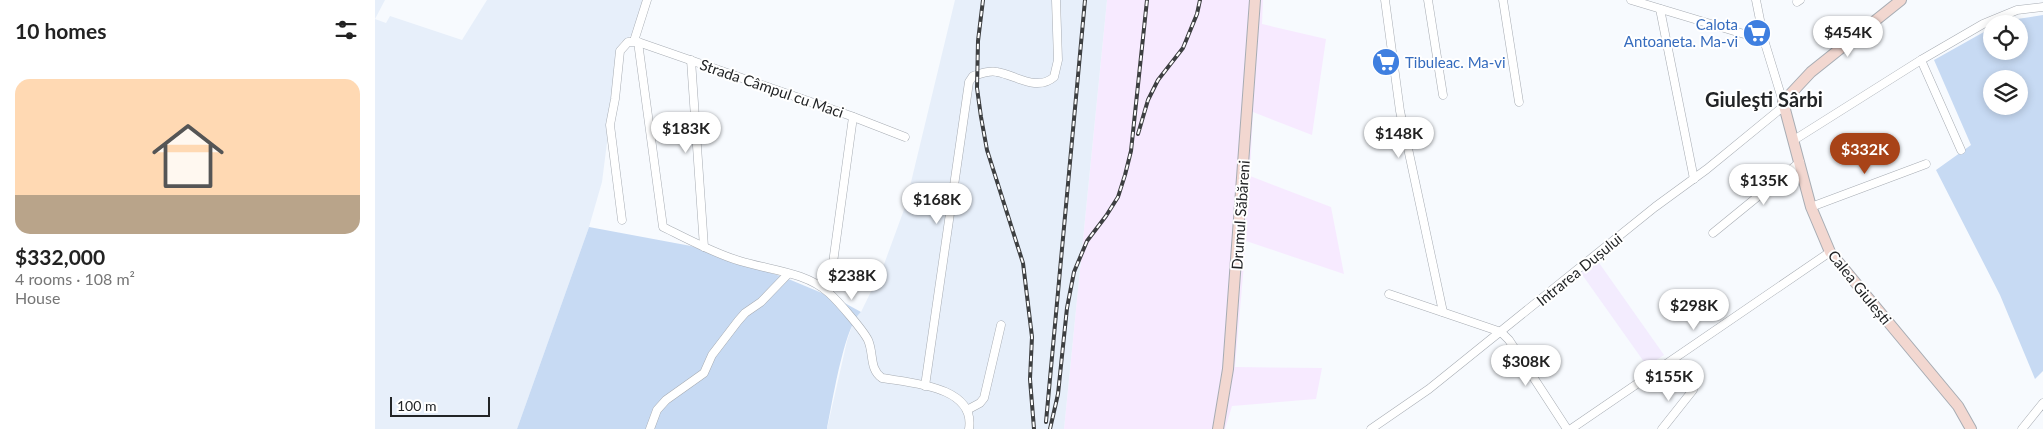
<!DOCTYPE html>
<meta charset="utf-8">
<style>
body{margin:0;font-family:Lato,sans-serif;background:#f6f6f6;color:#222;height:100vh;display:flex;flex-direction:column;font-size:19px;white-space:nowrap}
*{box-sizing:border-box;margin:0}
p{font-size:16px;color:#767676}
.icon{flex:none;width:28px;height:28px;fill:none;stroke:currentColor;stroke-width:2;stroke-linecap:round;stroke-linejoin:round}
.map{position:relative;flex:1;overflow:hidden}
.details{display:flex;flex-direction:column;background:#fff;width:375px}
.details>*{flex:none}
.buttons{position:absolute;left:1608px;top:15px;display:grid;gap:10px}
.buttons a{display:grid;place-items:center;width:45px;height:45px;border-radius:50%;background:#fff;box-shadow:0 2px 8px #0003;font-size:25px}
.scale{position:absolute;left:15px;bottom:12px;width:100px;box-sizing:border-box;padding-left:5px;border:2px solid #222426;border-top:0;font-size:14px;line-height:18px;white-space:nowrap;color:#222426;-webkit-text-stroke:4px #fff;paint-order:stroke}
.price{position:absolute;translate:-50% -42px;padding:0 11px;border-radius:18px;background:#fff;color:#222;font-size:16px;line-height:32px;filter:drop-shadow(0 1px 2px #0008)}
.price::after{content:'';position:absolute;left:50%;top:30px;width:15px;height:11px;margin-left:-8px;background:inherit;clip-path:polygon(0 0,100% 0,50% 100%)}
.price.current{background:#a84318;color:#fff}
ul{padding:0;list-style:none}
li{display:grid;align-content:center;gap:10px;height:265px;padding:0 15px}
li span{display:grid;place-items:center;height:155px;border-radius:15px;color:#555}
li>.icon{margin-inline-start:auto}
span .icon{width:90px;height:90px;fill:#fffc;stroke-width:1}
li b{font-size:21px}
h2{display:flex;justify-content:space-between;align-items:center;height:60px;padding:0 15px;font-size:21px}
main{display:flex;flex:1;min-height:0}
.map>svg:first-child{display:block}
.commercial{fill:#f3ecfe}
.industrial{fill:#f7eaff}
.built{fill:#e7effa}
.green{fill:#c7daf3;fill-rule:evenodd}
.lines{fill:none;stroke-linecap:round;stroke-linejoin:round}
.minor-casing{stroke:#a7acb3;stroke-width:9}
.secondary-casing{stroke:#a7acb3;stroke-width:12}
.minor{stroke:#fff;stroke-width:8}
.secondary{stroke:#f2d7d0;stroke-width:10}
.rail-casing{stroke:#3d3f41;stroke-width:4}
.rail{stroke:#fff;stroke-width:2;stroke-dasharray:5.5;stroke-linecap:butt}
.labels{text-anchor:middle;dominant-baseline:central;stroke-width:4;stroke-linejoin:round;paint-order:stroke}
.shop-label{font-size:15px;fill:#366cbe;stroke:#fff;text-anchor:end}
.street-label{font-size:15px;fill:#222426;stroke:#fff}
.district-label{font-size:20px;font-weight:bold;fill:#222426;stroke:#fff}
</style>
<main>
<section class="details">
<h2>10 homes<svg class="icon" aria-label="filters" viewBox="0 0 24 24"><path d="M4 7h16M4 17h16"/><circle cx="9" cy="7" r="2"/><circle cx="15" cy="17" r="2"/></svg></h2>
<ul>
<li><span style="background:linear-gradient(#ffd9b3 75%,#b9a48a 0)"><svg class="icon" aria-label="home" viewBox="0 0 24 24"><path d="M3 11l9-7 9 7M6 9v11h12V9"/></svg></span><div><b>$332,000</b><p>4 rooms · 108 m²</p><p>House</p></div></li>
</ul>
</section>
<div class="map">
<svg width="1668" height="429" viewBox="0 0 1668 429">
<rect width="100%" height="100%" fill="#f7fafe"/>
<!-- commercial -->
<path class="commercial" d="M1222,260L1289,355L1272,366L1206,273Z"/>
<!-- industrial -->
<path class="industrial" d="M732,0H888L887,24L951,39L937,135L878,112L875,176L956,207L969,274L871,241L860,367L947,368L941,399L857,406L850,429H689Z"/>
<!-- built -->
<g class="built">
<path d="M0,0H10L0,19L11,23L15,16L87,40L112,0H270L257,35L246,42L244,48L227,182L214,227L142,429H0Z"/>
<path d="M580,0H732L689,429H452L472,341L480,317L486,312L508,267L530,207Z"/>
</g>
<!-- green -->
<g class="green">
<path d="M1668,15V371L1660,379L1625,295L1561,170L1596,145L1559,60L1616,28V51H1644V24H1624L1629,21ZM1616,79H1644V106H1616Z"/>
<path d="M214,227L316,246L411,278L466,301L486,312C469,326 457,405 452,429H142Z"/>
</g>
<g class="lines">
<defs>
<g id="minor">
<path d="M1010,0L1025,111L1068,312"/>
<path d="M1053,0L1068,95"/>
<path d="M1128,0L1144,102"/>
<path d="M1256,0L1389,40"/>
<path d="M1381,0L1389,40L1408,102"/>
<path d="M1422,2L1425,0"/>
<path d="M1285,9L1319,179"/>
<path d="M259,41L272,0"/>
<path d="M263,42L288,227C313,239 338,253 365,261C394,270 431,272 454,293C463,301 488,330 493,340C499,353 494,369 507,378C536,383 601,386 594,429"/>
<path d="M316,60L329,247"/>
<path d="M1546,60L1586,150"/>
<path d="M1419,140L1546,60L1608,24L1642,10L1668,7"/>
<path d="M1436,207L1551,164"/>
<path d="M247,220L235,125L240,99L245,51L253,42H263L476,116L530,137"/>
<path d="M1338,233L1425,162"/>
<path d="M454,292L478,117"/>
<path d="M1014,294L1126,332L1134,340L1192,429"/>
<path d="M550,386L594,82L598,76C605,74 614,70 622,72C640,75 662,92 679,77L683,60L681,0"/>
<path d="M592,410L605,403L609,398L626,325"/>
<path d="M275,429L282,410L291,400L329,373L337,355L363,321L370,313L386,302L413,274"/>
<path d="M996,429L1054,389L1280,207L1332,169L1409,106"/>
<path d="M1196,429L1455,252"/>
<path d="M1287,429L1318,390"/>
<path d="M1647,429L1668,403"/>
</g>
<g id="secondary">
<path d="M1526,0L1436,72L1408,102L1436,207L1455,252L1583,406L1596,429"/>
<path d="M843,429L853,369L880,0"/>
</g>
</defs>
<!-- minor casing -->
<use href="#minor" class="minor-casing"/>
<!-- secondary casing -->
<use href="#secondary" class="secondary-casing"/>
<!-- minor -->
<use href="#minor" class="minor"/>
<!-- secondary -->
<use href="#secondary" class="secondary"/>
<defs>
<g id="rail">
<path d="M608,0L603,41L602,88L606,117L612,150L648,263L657,337L655,379L659,429"/>
<path d="M763,134L773,100L783,80L808,48L822,14L825,0"/>
<path d="M671,422L710,0"/>
<path d="M675,429L683,394L692,308L699,272L712,241L731,216L743,197L750,175L756,151L772,0"/>
</g>
</defs>
<!-- rail casing -->
<use href="#rail" class="rail-casing"/>
<!-- rail -->
<use href="#rail" class="rail"/>
</g>
<!-- icons -->
<defs>
<symbol id="supermarket-disc" viewBox="-11 -11 22 22"><circle r="9.5" fill="#3f7fe0" stroke="#fff"/><path d="M-6-5.5h2.5l.6 2H6L4.5 2H-2.5L-4.4-4H-6ZM-1.5 3.2a1.3 1.3 0 1 0 .1 0ZM3 3.2a1.3 1.3 0 1 0 .1 0Z" fill="#fff"/></symbol>
</defs>
<g fill-rule="evenodd">
<use href="#supermarket-disc" x="1366" y="17" width="32" height="32"/>
<use href="#supermarket-disc" x="995" y="46" width="32" height="32"/>
</g>
<g class="labels">
<!-- shop labels -->
<g class="shop-label">
<text x="1363" y="24">Calota<tspan x="1363" dy="17">Antoaneta. Ma-vi</tspan></text>
<text x="1030" y="62" text-anchor="start">Tibuleac. Ma-vi</text>
</g>
<!-- street labels -->
<g class="street-label">
<text transform="translate(397 88) rotate(19)">Strada Câmpul cu Maci</text>
<text transform="translate(865 215) rotate(-86)">Drumul Săbăreni</text>
<text transform="translate(1204 269) rotate(-39)">Intrarea Dușului</text>
<text transform="translate(1485 287) rotate(51)">Calea Giulești</text>
</g>
<!-- district labels -->
<g class="district-label">
<text x="1389" y="99">Giuleşti Sârbi</text>
</g>
</g>
</svg>
<div class="buttons">
<a><svg class="icon" aria-label="locate" viewBox="0 0 24 24"><circle cx="12" cy="12" r="6"/><path d="M12 2v4M12 18v4M2 12h4M18 12h4"/></svg></a>
<a><svg class="icon" aria-label="layers" viewBox="0 0 24 24"><path d="M12 4l9 5-9 5-9-5zM3 14l9 5 9-5"/></svg></a>
</div>
<div class="scale">100 m</div>
<b class="price" style="left:1473px;top:58px">$454K</b>
<b class="price" style="left:311px;top:154px">$183K</b>
<b class="price" style="left:1024px;top:159px">$148K</b>
<b class="price current" style="left:1490px;top:175px">$332K</b>
<b class="price" style="left:1389px;top:206px">$135K</b>
<b class="price" style="left:562px;top:225px">$168K</b>
<b class="price" style="left:477px;top:301px">$238K</b>
<b class="price" style="left:1319px;top:331px">$298K</b>
<b class="price" style="left:1151px;top:387px">$308K</b>
<b class="price" style="left:1294px;top:402px">$155K</b>
</div>
</main>
